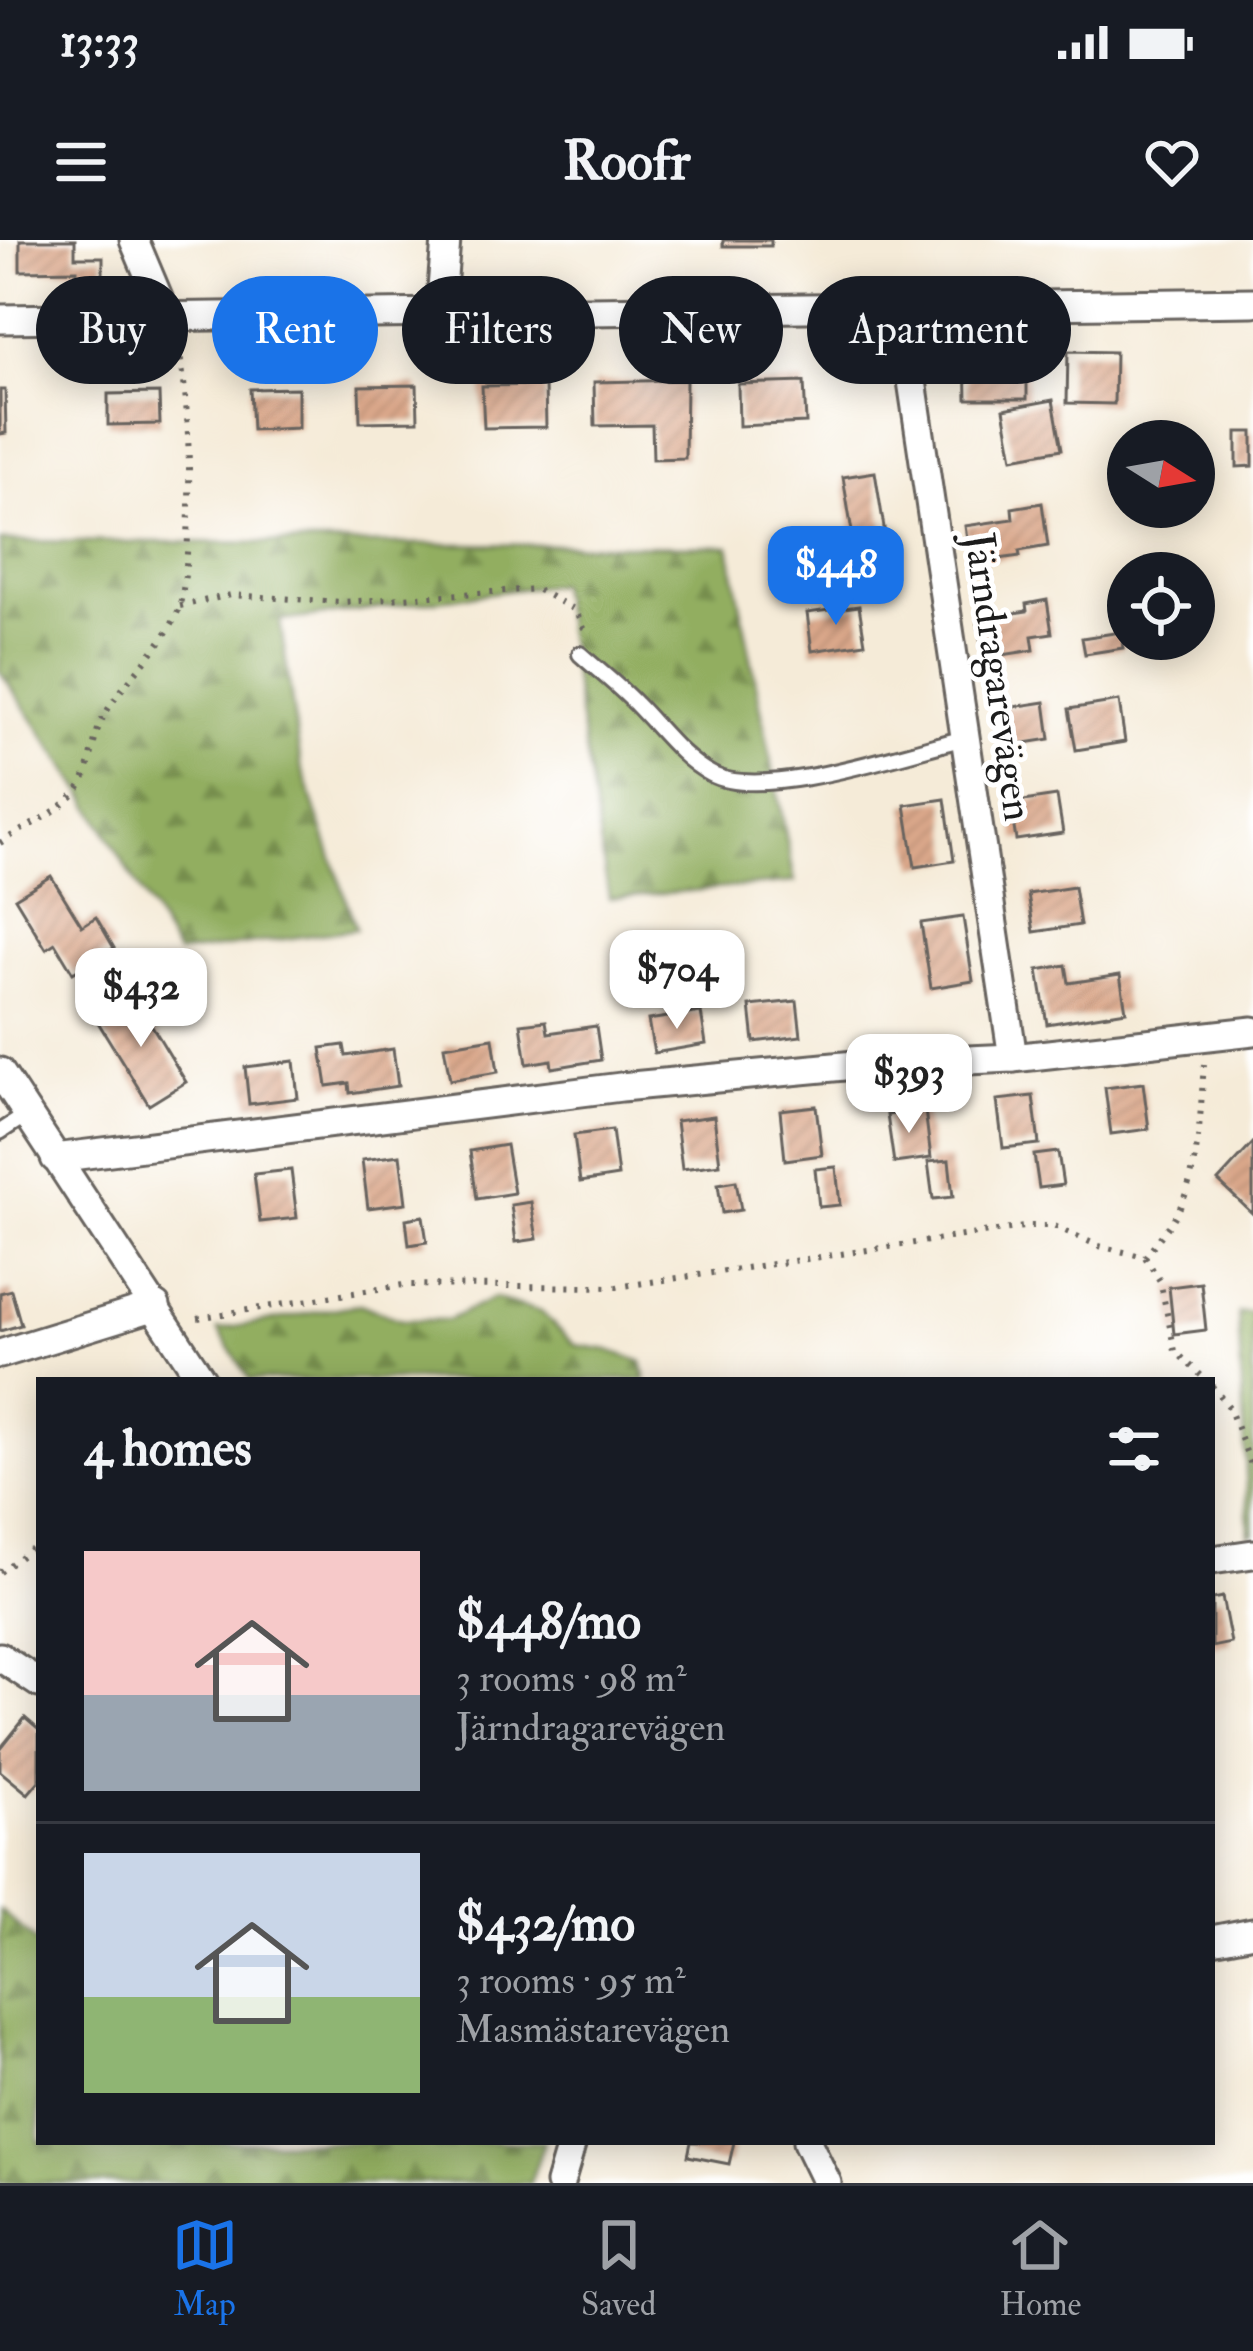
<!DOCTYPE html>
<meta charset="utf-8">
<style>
body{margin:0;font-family:"IM FELL Double Pica",serif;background:#20242c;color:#f1f3f6;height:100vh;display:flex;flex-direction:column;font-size:45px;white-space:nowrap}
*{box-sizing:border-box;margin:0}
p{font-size:39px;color:#9ea1a6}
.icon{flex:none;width:66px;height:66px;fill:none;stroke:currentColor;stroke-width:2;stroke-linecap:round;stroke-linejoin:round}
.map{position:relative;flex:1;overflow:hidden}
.sheet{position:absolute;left:36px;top:1137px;width:1179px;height:768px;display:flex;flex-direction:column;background:#171b24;border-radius:0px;box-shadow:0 6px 30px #0003}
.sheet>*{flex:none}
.top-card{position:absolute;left:36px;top:36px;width:1182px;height:108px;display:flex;gap:24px}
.needle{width:78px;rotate:101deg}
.controls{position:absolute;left:1107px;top:180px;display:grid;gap:24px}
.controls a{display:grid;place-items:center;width:108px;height:108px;border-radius:50%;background:#171b24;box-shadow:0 6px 30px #0003;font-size:60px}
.price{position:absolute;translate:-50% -102px;padding:0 27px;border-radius:24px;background:#fff;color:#222;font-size:39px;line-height:78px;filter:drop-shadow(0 3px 6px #0008)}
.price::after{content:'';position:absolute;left:50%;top:72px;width:36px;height:27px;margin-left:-18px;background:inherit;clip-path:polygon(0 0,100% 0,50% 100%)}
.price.selected{background:#1a73e8;color:#fff}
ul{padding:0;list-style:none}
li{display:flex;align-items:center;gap:36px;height:300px;padding:0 48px}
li+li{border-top:3px solid #363941}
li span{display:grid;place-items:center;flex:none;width:336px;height:240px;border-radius:0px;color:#555}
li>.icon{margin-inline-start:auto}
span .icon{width:144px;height:144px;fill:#fffc;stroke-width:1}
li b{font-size:51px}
h2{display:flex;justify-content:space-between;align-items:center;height:144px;padding:0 48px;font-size:51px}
.chip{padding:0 42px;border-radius:54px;background:#171b24;box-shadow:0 6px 30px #0003;font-size:42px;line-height:108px}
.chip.selected{background:#1a73e8;color:#fff}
.status{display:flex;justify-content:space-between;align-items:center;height:84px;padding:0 60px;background:#171b24;direction:ltr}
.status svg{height:33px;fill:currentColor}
header{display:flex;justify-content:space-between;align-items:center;height:156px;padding:0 48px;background:#171b24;font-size:54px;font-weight:800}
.tabs{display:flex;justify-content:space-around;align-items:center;height:168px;border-top:3px solid #363941;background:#171b24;font-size:33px;color:#9ea1a6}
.tabs a{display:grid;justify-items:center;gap:6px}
.tabs .selected{color:#1a73e8}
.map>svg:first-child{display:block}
.forest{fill:url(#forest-firs);stroke:#57653e;stroke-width:3}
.building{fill:url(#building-hatch)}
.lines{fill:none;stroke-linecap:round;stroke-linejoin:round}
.service-casing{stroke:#68645e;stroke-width:20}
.minor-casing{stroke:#68645e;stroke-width:33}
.path{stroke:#68645e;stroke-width:6;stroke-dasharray:3 9;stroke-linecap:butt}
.service{stroke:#fff;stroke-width:14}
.minor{stroke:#fff;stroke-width:27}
.labels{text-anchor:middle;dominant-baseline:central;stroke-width:10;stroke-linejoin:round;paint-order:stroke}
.street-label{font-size:42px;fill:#1c1c1c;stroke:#fff}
</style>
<div class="status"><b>13:33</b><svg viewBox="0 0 49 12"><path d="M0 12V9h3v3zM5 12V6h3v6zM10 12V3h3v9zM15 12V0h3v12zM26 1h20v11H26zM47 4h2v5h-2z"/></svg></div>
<header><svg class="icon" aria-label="menu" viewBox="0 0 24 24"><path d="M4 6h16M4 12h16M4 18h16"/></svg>Roofr<svg class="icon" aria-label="heart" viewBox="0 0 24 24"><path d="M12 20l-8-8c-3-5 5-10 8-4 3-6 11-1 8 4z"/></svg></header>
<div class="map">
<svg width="1253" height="1943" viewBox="0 0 1253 1943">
<defs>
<pattern id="forest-firs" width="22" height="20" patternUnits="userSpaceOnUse" patternTransform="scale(3)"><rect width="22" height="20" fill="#92ae60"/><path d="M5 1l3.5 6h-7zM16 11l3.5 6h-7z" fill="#768d4e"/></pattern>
<pattern id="building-hatch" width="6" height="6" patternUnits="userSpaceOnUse" patternTransform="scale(3)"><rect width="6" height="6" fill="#daa78a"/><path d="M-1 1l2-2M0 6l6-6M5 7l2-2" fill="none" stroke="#ba8f76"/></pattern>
</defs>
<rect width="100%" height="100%" fill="#fff"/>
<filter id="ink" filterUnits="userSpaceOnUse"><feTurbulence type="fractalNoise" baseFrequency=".00833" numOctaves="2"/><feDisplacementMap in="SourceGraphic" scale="24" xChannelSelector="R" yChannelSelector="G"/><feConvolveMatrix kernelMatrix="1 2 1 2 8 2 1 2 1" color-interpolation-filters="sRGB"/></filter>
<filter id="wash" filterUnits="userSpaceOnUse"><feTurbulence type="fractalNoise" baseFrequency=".004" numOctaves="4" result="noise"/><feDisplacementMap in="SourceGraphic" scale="48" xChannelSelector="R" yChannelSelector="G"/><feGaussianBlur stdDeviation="2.7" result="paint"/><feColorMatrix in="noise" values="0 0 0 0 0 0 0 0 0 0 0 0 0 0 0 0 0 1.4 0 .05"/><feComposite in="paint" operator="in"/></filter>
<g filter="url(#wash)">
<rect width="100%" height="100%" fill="#f5ebd8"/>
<!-- forest -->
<g class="forest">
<path d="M0,301L729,306L795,642L609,658L558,344L280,381L301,526L356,689L177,714L82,551L0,431Z"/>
<path d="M494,1058L541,1072L575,1105L609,1110L642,1122L646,1140H250L218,1090L360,1064L401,1080H447Z"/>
<path d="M1253,1072V1293L1249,1294L1238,1073Z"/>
<path d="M0,1670L39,1705V1902H544L530,1943H0Z"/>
</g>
<g id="blocks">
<!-- building -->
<g class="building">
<path d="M20,0H75V17H103V51L77,52V30L20,31Z"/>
<rect x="723" y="0" width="48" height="6"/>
<path d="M1068,111L1115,112L1114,164L1067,163Z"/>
<path d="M1027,115V159H967L966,116Z"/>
<path d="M686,140L685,218L653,219L652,185L595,186L594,142Z"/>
<path d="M804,142L806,183L739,186L738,144Z"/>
<path d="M417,145L418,181L360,182L359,146Z"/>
<path d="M545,145L546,187L484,188L482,146Z"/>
<path d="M298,148V188L252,190L250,149Z"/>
<path d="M0,150H5L6,193L0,194Z"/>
<path d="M159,153L160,184L108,185V154Z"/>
<path d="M1053,160L1062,209L1013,218L1004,169Z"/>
<path d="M1237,192H1253V226L1237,227Z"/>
<path d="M875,232L885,294L872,296L876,316L852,320L849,299L853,298L843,237Z"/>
<path d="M1042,263L1048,306L1019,311L1020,316L971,323L965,286L1013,279L1012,268Z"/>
<path d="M1047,360L1052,393L1032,396L1034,410L983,418L977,379L1027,371L1026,364Z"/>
<path d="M859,366L865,403L812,411L807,373Z"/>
<path d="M1121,392L1123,408L1085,414L1082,398Z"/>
<path d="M1119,461L1125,502L1076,510L1069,469Z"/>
<path d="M1045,462L1050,499L1000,507L994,470Z"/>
<path d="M1057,556L1063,593L1016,600L1010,563Z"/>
<path d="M945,559L954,621L915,627L905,565Z"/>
<path d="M51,636L82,686L96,677L114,708L73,733L55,703L46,709L15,658Z"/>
<path d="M1074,647L1080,685L1034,692L1028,654Z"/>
<path d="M963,677L973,741L931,748L921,683Z"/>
<path d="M1066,725L1069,743L1120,735L1126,771L1047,784L1038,730Z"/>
<path d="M134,756L186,842L149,865L96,779Z"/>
<path d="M797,761L801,796L754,802L750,766Z"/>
<path d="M701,772L706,804L654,813L648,780Z"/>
<path d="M546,781L548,793L596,786L601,820L552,828L551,820L527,824L521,784Z"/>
<path d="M493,798L498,832L450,840L444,806Z"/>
<path d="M344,805L346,816L393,809L398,846L350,853L349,843L327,846L321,808Z"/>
<path d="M294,821L298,858L249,864L245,827Z"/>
<path d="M1143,843L1149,889L1111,894L1105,848Z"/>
<path d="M1033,856L1039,904L1003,908L997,860Z"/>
<path d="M816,866L822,915L785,920L780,870Z"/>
<path d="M925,870L931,918L894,923L887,875Z"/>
<path d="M714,876L720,924L682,929L676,881Z"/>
<path d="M612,890L618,936L580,942L574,895Z"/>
<path d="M1253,903V974L1218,941Z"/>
<path d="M506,905L514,953L477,959L470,911Z"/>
<path d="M1058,912L1063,945L1039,948L1034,915Z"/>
<path d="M400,915L406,963L368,968L362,920Z"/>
<path d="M949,920L953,957L933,959L928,922Z"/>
<path d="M836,927L840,965L819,967L815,929Z"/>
<path d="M291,930L297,978L260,982L254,934Z"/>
<path d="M736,941L741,970L722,973L718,944Z"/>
<path d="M531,962L537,999L516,1002L511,965Z"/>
<path d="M423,976L427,1002L409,1005L406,979Z"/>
<path d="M1201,1043L1206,1090L1174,1094L1169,1047Z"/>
<path d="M11,1050L21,1085L0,1091V1053Z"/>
<path d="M1222,1357L1231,1403L1212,1407V1359Z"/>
<path d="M25,1478L39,1490V1541L28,1554L0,1531V1509Z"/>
<path d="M691,1902H734L729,1924L688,1916Z"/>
</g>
</g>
</g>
<g filter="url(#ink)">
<use href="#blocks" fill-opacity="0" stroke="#68645e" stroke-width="3"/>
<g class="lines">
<defs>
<g id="service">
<path d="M580,414C599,431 619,446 636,464C659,487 681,518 711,534C762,562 907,512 965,498"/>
<path d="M0,892L26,875"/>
</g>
<g id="minor">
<path d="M134,0L166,76"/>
<path d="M901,67L1013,818"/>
<path d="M440,73L446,0"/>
<path d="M0,79L1253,62"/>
<path d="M0,832L202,1140"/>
<path d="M55,918L621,847L855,825L1013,818L1253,791"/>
<path d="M0,1114L156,1066"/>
<path d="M1212,1320L1253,1314"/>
<path d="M0,1417L39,1443"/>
<path d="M1212,1700L1253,1692"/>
<path d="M807,1902L827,1943"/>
<path d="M560,1943L572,1902"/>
</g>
</defs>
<!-- service casing -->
<use href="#service" class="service-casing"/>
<!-- minor casing -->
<use href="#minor" class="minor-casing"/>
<!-- path -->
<g class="path">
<path d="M180,366L231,355L343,362L536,349L575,370L586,392"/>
<path d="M0,603C24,587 59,573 77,551C92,533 91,503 101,482C120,443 157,415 176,376C195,336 192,144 176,101"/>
<path d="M1145,1017C1154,1004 1166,991 1174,978C1200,937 1200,872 1204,824"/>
<path d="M198,1078L403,1045L617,1047L1030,986H1054L1099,1006L1145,1017L1160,1041L1175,1111L1206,1140"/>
<path d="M1212,1146L1229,1167L1253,1230"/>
<path d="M0,1332L39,1303"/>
</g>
<!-- service -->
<use href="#service" class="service"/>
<!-- minor -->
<use href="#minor" class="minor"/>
</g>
</g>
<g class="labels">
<!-- street labels -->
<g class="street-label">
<text transform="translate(998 437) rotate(82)">Järndragarevägen</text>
</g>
</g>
</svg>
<div class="controls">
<a><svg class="needle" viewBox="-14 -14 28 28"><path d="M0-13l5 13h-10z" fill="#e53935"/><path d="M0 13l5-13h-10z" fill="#9ea1a6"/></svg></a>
<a><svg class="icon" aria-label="locate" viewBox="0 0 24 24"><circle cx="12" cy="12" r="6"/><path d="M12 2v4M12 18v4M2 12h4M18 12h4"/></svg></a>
</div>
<b class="price selected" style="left:836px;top:388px">$448</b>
<b class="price" style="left:677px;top:792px">$704</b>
<b class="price" style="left:141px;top:810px">$432</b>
<b class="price" style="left:909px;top:896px">$393</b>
<div class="top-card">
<a class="chip">Buy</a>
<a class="chip selected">Rent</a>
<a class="chip">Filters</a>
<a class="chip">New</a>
<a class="chip">Apartment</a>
</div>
<section class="sheet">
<h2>4 homes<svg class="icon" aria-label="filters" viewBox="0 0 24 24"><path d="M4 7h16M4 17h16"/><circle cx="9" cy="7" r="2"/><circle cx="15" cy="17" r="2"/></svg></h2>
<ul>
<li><span style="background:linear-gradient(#f6c9c9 60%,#9aa5b1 0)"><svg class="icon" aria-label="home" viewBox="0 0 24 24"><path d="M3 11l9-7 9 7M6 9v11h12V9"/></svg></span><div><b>$448/mo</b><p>3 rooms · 98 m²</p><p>Järndragarevägen</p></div></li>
<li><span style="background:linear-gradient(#c9d6e8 60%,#8fb573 0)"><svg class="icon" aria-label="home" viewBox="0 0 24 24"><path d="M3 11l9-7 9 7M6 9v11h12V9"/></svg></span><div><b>$432/mo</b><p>3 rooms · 95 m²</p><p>Masmästarevägen</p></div></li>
</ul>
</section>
</div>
<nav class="tabs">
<a class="selected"><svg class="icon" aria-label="map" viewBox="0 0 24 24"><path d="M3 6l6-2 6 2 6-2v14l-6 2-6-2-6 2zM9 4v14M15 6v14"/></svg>Map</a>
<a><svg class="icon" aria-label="saved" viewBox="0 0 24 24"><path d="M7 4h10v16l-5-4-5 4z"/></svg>Saved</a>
<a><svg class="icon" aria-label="home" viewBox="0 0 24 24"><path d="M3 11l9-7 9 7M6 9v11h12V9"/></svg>Home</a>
</nav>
